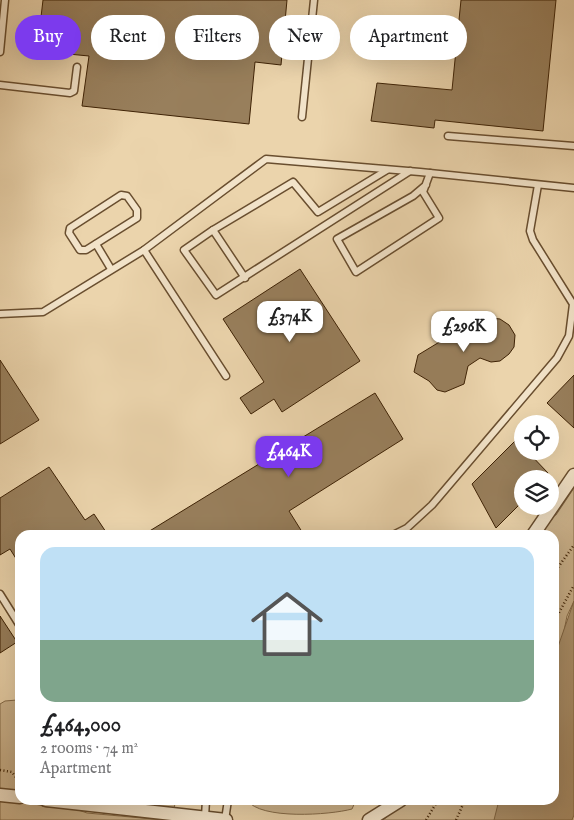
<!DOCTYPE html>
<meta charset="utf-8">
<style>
body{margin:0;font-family:"IM FELL English",serif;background:#f2f2f2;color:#202124;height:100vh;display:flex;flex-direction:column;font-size:19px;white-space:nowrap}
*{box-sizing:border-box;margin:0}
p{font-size:16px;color:#757577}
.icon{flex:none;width:28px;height:28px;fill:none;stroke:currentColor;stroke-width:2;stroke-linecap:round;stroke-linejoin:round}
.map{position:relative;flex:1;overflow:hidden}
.side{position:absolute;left:15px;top:530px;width:544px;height:275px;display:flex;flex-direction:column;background:#fff;border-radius:15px;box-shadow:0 5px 20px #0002}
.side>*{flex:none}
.guide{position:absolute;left:15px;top:15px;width:545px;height:45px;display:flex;gap:10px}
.buttons{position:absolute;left:514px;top:415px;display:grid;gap:10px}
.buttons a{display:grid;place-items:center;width:45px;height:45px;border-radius:50%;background:#fff;box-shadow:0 5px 20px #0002;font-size:25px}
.price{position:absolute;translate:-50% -42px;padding:0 11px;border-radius:10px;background:#fff;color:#222;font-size:16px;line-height:32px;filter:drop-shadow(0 1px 2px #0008)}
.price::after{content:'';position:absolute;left:50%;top:30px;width:15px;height:11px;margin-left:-8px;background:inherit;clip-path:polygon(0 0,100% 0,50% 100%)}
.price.active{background:#7c3aed;color:#fff}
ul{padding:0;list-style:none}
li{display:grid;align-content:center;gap:10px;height:265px;padding:0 25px}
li+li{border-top:1px solid #e0e0e0}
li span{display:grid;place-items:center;height:155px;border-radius:15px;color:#555}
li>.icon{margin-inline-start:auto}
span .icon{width:90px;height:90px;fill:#fffc;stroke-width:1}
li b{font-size:21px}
.pill{padding:0 18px;border-radius:22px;background:#fff;box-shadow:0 5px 20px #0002;font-size:18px;line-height:45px}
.pill.active{background:#7c3aed;color:#fff}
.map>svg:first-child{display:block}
.green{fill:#ceb690;stroke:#866c4a}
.water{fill:#b09773;stroke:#826847}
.building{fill:#987f5c;stroke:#3e2205}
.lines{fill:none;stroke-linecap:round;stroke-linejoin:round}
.lane-casing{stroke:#694e2f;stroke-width:9}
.street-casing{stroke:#694e2f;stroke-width:15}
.path{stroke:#3e2205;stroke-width:2.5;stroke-dasharray:1 2.5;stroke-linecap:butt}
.lane{stroke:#f2e3c9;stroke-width:6}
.street{stroke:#f2e3c9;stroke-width:12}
</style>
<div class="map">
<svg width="574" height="820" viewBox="0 0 574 820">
<rect width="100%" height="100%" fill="#ebd4ac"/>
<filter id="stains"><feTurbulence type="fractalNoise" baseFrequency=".004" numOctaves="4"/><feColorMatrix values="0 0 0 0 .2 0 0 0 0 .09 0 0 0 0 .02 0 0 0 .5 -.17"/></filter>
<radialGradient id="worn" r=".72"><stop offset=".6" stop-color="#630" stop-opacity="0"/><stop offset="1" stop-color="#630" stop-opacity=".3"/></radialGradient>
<!-- green -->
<g class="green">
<path d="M574,488V601L567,616L554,680V535H542L541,530L551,516L556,515Z"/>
<path d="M17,700L20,701V792H0V704L5,701Z"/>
<path d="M15,799L47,807H70L87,813L163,820H0V801Z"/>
<path d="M83,800H176L174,808L170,809Z"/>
<path d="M247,800H356L352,809C330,815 260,820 247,800Z"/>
<path d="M413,800H507V820H383L404,803L408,804Z"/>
</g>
<!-- water -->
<path class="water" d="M574,601V815L572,820H494L499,800H554V658Z"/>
<!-- building -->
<g class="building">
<path d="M43,0H287L281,65L255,62L249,124L82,106L89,56L37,51Z"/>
<path d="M461,0H556L543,131L435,120L434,128L371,121L377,83L452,90Z"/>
<path d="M300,269L360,361L282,412L274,399L251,414L240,398L264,382L223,319Z"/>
<path d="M491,318L500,319L509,325L515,335L514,347L509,354L500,361L491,362L480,358L468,366L464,384L445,392L437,390L429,381L414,372L418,355L446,338L448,324L475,330L480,324Z"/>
<path d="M0,360L39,420L0,444Z"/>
<path d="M574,375V428L547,403Z"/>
<path d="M375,393L403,439L289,511L304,535H143Z"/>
<path d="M515,441L519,442L522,446V451H527L548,473L544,479H522V502L496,528L472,484Z"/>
<path d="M49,467L85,520L94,514L108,535H20V565L10,549L0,555V498Z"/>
<path d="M0,616L17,642L0,653Z"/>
</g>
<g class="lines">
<defs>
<g id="lane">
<path d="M0,52L5,0"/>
<path d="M0,85L70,93L74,91L77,67"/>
<path d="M302,117L314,0"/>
<path d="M448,136L574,146"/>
<path d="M426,185L413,196L337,239L356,272L439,218L423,192L430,173"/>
<path d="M121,195L127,196L137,210V218L86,250H80L69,233L70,228Z"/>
<path d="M213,230L184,250L216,295L410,171"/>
<path d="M96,244L111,269"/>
<path d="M144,250L226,376"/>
<path d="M245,278L213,230L293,182L318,212L387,170"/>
<path d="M0,314L43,312L144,250L266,159L420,172L574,188"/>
<path d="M393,535L407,528L432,505L557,358L569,336L573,304L533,240L530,231L538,185"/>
<path d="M0,594L20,626"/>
<path d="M205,817L206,800"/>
<path d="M225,820L228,800"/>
</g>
<g id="street">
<path d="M533,535L574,475"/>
<path d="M0,795L20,797"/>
<path d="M46,800L226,820"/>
<path d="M369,820L401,800"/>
</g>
</defs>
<!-- lane casing -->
<use href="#lane" class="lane-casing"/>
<!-- street casing -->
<use href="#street" class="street-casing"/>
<!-- path -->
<g class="path">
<path d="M554,573L574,545"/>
<path d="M554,622L574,585"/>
<path d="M0,770L12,772L20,783"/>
<path d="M426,820L438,800"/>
<path d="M456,820L465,800"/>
</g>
<!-- lane -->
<use href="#lane" class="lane"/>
<!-- street -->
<use href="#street" class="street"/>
</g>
<rect width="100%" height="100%" filter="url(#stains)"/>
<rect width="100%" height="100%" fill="url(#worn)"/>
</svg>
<div class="buttons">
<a><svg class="icon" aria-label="locate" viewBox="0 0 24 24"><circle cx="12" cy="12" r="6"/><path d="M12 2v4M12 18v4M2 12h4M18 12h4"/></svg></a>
<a><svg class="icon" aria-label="layers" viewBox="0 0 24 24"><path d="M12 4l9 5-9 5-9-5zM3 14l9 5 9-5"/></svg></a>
</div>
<b class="price" style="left:290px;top:343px">£374K</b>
<b class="price" style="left:464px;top:353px">£296K</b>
<b class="price active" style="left:289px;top:478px">£464K</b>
<div class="guide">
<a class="pill active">Buy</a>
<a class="pill">Rent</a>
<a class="pill">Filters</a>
<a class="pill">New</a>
<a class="pill">Apartment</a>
</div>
<section class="side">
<ul>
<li><span style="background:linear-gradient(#bfe0f5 60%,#7fa58c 0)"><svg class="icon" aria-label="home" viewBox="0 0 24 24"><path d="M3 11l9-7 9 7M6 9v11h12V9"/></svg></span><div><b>£464,000</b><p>2 rooms · 74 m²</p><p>Apartment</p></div></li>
</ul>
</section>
</div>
